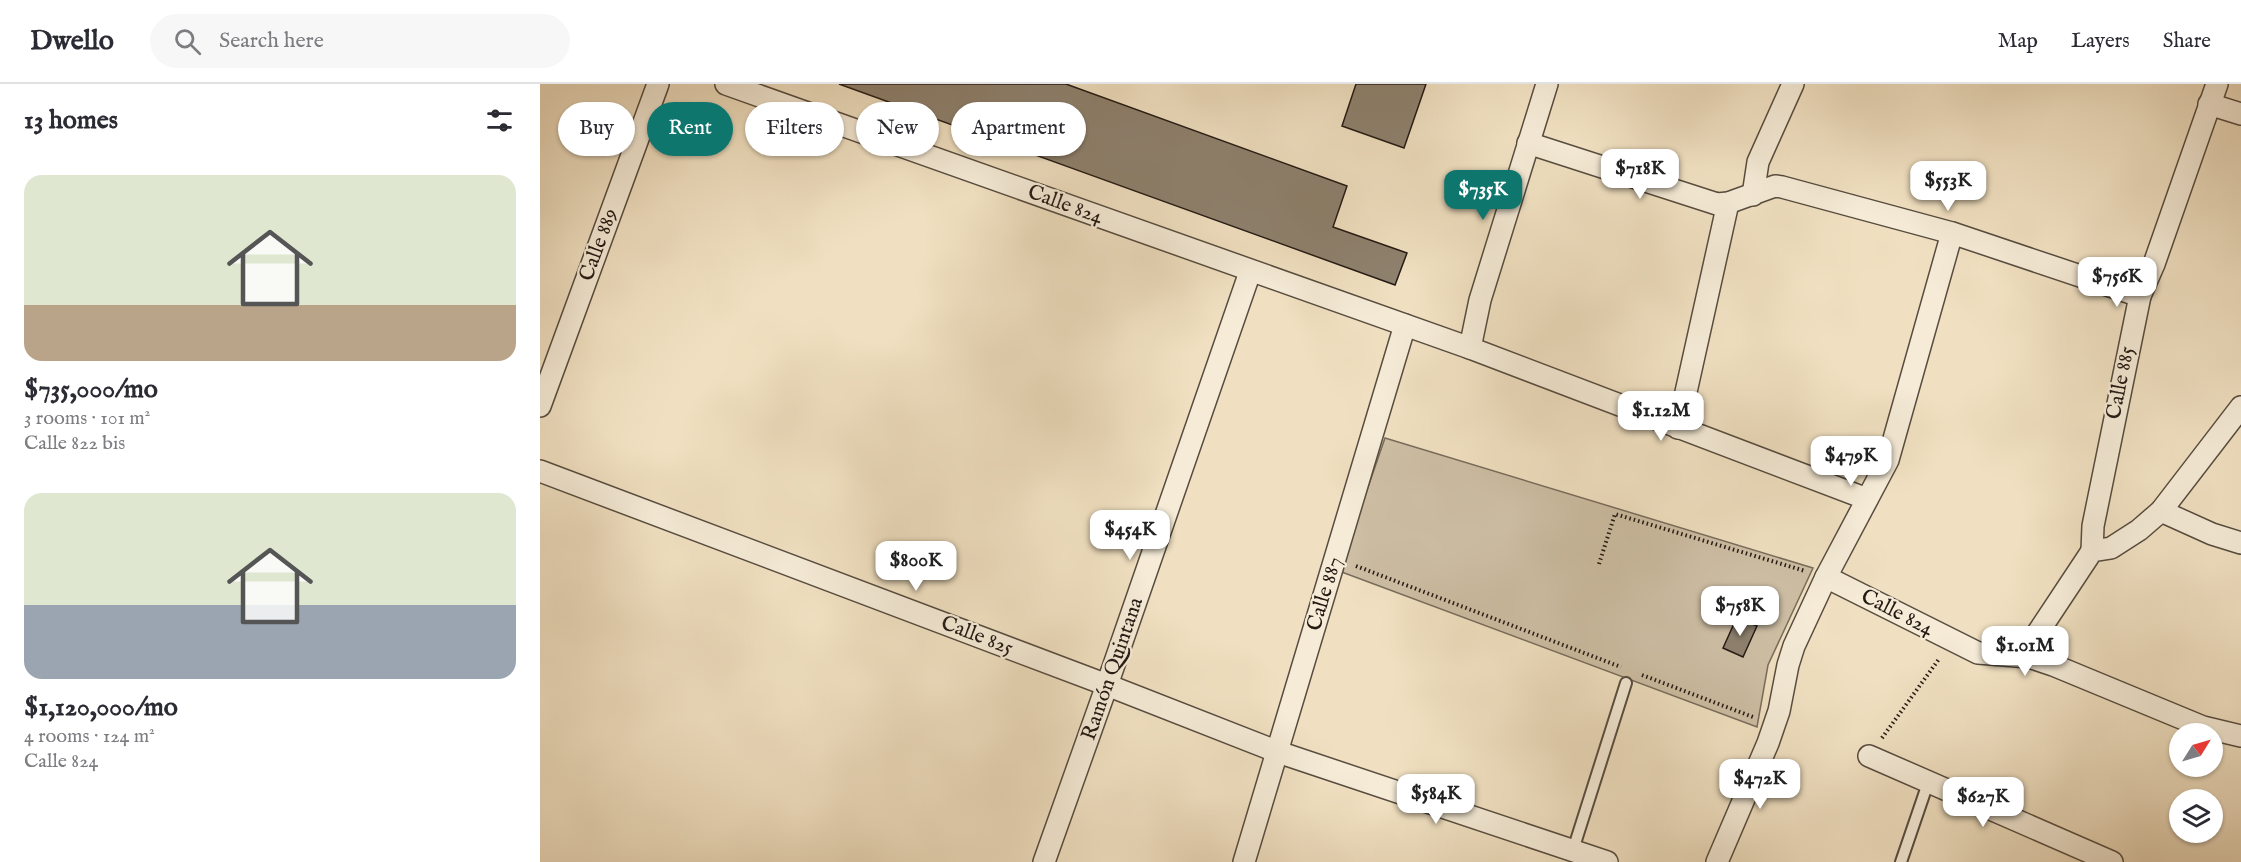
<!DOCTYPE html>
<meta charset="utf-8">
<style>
body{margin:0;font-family:"IM FELL English",serif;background:#f7f7f7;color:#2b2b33;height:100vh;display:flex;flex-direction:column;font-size:22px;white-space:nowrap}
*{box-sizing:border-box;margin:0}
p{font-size:20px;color:#7c7c81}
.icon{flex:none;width:33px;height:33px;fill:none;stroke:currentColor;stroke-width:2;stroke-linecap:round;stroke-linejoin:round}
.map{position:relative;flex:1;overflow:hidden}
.drawer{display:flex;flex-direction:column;background:#fff;width:540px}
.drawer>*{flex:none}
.hud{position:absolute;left:18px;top:18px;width:570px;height:54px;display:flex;gap:12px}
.needle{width:39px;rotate:53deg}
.fabs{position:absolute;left:1629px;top:639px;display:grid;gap:12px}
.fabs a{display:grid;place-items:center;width:54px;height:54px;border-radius:50%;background:#fff;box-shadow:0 2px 4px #0004;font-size:30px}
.price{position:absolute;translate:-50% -51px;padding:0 14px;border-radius:12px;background:#fff;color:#222;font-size:20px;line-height:39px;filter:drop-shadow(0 2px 3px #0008)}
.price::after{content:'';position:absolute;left:50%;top:36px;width:18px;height:14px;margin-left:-9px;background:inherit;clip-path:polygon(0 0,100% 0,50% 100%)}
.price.current{background:#0f766e;color:#fff}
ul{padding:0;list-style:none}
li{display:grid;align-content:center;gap:12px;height:318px;padding:0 24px}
li span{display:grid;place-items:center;height:186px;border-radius:18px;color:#555}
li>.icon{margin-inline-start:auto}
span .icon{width:108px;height:108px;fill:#fffc;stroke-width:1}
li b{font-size:26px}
h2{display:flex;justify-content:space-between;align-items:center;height:72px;padding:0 24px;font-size:26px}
.tag{padding:0 21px;border-radius:27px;background:#fff;box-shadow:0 2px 4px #0004;font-size:21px;line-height:54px}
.tag.current{background:#0f766e;color:#fff}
header{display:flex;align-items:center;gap:36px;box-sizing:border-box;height:84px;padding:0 30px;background:#fff;border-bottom:2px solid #e1e1e2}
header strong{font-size:28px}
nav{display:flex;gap:33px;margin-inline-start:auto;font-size:21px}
.search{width:420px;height:54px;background:#f7f7f7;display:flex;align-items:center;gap:15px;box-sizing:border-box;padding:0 21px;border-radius:33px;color:#7c7c81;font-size:22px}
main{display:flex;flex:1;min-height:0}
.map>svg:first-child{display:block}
.green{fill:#cdbea4;stroke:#786c5c;stroke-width:1.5}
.building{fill:#8e816e;stroke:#241a14;stroke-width:1.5}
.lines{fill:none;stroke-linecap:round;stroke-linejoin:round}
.service-casing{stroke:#574c3f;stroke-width:14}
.minor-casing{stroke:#574c3f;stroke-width:24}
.path{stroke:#241a14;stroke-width:4;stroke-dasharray:1.5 3;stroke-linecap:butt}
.service{stroke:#f5ebd7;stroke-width:10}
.minor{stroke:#f5ebd7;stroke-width:21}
.labels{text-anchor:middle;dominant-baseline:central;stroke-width:4.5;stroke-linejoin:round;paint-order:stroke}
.street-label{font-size:21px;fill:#241a14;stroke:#f5ebd7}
</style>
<header>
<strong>Dwello</strong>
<div class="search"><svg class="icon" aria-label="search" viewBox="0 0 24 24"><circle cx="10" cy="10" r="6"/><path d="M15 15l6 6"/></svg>Search here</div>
<nav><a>Map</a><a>Layers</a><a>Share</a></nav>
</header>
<main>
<section class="drawer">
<h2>13 homes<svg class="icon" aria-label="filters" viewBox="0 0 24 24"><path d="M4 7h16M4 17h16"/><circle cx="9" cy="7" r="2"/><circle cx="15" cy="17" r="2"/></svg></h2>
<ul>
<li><span style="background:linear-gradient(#dfe7d0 70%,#b9a48a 0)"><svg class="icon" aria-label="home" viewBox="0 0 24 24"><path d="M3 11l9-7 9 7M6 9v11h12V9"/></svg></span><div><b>$735,000/mo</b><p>3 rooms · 101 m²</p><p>Calle 822 bis</p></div></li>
<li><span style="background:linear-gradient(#dfe7d0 60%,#9aa5b1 0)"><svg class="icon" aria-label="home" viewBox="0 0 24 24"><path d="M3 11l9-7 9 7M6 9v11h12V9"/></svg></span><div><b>$1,120,000/mo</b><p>4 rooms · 124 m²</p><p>Calle 824</p></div></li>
</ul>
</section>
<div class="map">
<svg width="1701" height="778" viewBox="0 0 1701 778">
<rect width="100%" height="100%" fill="#f0e0c1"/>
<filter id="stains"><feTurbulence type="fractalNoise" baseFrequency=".00333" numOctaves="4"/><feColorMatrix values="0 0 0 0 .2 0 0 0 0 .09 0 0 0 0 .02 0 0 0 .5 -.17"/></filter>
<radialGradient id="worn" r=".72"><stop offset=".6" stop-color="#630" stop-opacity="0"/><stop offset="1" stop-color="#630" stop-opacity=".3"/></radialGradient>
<!-- green -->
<path class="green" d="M845,354L1273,484L1228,581L1217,643L799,487Z"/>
<!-- building -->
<g class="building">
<path d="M299,0H526L807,102L793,143L867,169L855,201Z"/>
<path d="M816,0H886L864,64L802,42Z"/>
<path d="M1197,533L1217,542L1203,573L1183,564Z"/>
</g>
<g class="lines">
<defs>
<g id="service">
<path d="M1033,766L1086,599"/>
<path d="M1361,778L1388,699"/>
</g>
<g id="minor">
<path d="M186,0L930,264L940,216L1007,0"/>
<path d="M1669,20L1701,30"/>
<path d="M988,59L1177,120L1188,119L1235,102L1242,103L1412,149L1600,212"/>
<path d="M1213,111L1218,78L1253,0"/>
<path d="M930,264L1327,415"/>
<path d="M0,322L118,0"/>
<path d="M1138,344L1188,119"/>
<path d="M0,387L567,601L738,668L1067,778"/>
<path d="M1621,427L1672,450L1701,459"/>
<path d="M1552,467L1553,442L1600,212L1614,180L1677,0"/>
<path d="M1286,493L1438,569L1489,573L1513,581L1663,643L1701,652"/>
<path d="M1489,573L1495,553L1552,467L1571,464L1599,446L1621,427L1701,323"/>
<path d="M1329,672L1572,778"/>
<path d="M504,778L567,601L710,188"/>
<path d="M704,778L865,241"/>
<path d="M1177,778L1228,659L1239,627L1248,581L1254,562L1286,493L1348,376L1412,149"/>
</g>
</defs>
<!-- service casing -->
<use href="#service" class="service-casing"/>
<!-- minor casing -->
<use href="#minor" class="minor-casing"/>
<!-- path -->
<g class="path">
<path d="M1059,480L1075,430L1265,487"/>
<path d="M816,482L1081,583"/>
<path d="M1102,591L1213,633"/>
<path d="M1342,654L1399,575"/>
</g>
<!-- service -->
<use href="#service" class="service"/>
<!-- minor -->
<use href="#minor" class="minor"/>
</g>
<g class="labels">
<!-- street labels -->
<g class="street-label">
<text transform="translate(525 121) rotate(20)">Calle 824</text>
<text transform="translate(59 161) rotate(-70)">Calle 889</text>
<text transform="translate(1581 299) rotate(-79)">Calle 885</text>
<text transform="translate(785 510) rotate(-73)">Calle 887</text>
<text transform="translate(1357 529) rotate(27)">Calle 824</text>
<text transform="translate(437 552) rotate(21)">Calle 825</text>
<text transform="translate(573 585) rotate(-71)">Ramón Quintana</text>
</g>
</g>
<rect width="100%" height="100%" filter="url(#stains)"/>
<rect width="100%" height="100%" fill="url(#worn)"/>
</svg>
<div class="fabs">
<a><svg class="needle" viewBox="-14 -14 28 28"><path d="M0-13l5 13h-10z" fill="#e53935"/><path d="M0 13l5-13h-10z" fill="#7c7c81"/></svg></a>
<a><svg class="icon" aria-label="layers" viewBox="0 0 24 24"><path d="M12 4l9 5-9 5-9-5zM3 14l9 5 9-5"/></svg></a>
</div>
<b class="price" style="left:1100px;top:116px">$718K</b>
<b class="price" style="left:1408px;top:128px">$553K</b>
<b class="price current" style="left:943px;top:137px">$735K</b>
<b class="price" style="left:1577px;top:224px">$756K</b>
<b class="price" style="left:1121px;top:358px">$1.12M</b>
<b class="price" style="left:1311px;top:403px">$479K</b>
<b class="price" style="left:590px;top:477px">$454K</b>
<b class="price" style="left:376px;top:508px">$800K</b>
<b class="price" style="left:1200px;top:553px">$758K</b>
<b class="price" style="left:1485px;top:593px">$1.01M</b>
<b class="price" style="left:1220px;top:726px">$472K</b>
<b class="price" style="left:896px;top:741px">$584K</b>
<b class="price" style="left:1443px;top:744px">$627K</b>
<div class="hud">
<a class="tag">Buy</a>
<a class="tag current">Rent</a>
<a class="tag">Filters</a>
<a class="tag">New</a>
<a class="tag">Apartment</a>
</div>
</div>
</main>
